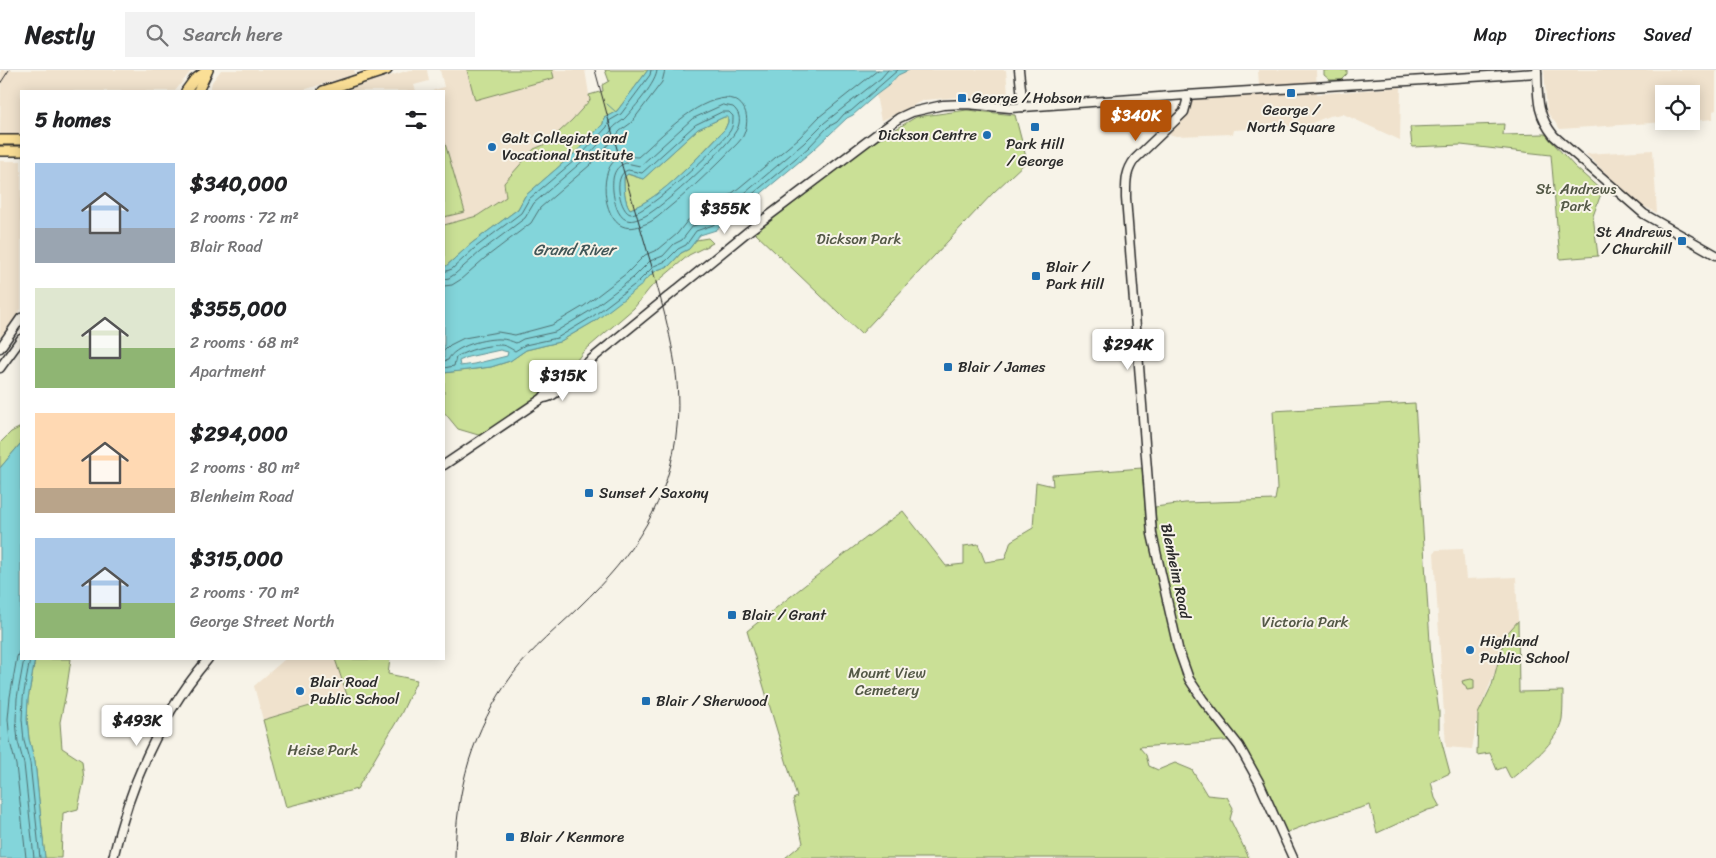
<!DOCTYPE html>
<meta charset="utf-8">
<style>
body{margin:0;font-family:Sriracha,sans-serif;background:#f2f2f2;color:#202124;height:100vh;display:flex;flex-direction:column;font-size:19px;white-space:nowrap}
*{box-sizing:border-box;margin:0}
p{font-size:16px;color:#757577}
.icon{flex:none;width:28px;height:28px;fill:none;stroke:currentColor;stroke-width:2;stroke-linecap:round;stroke-linejoin:round}
.map{position:relative;flex:1;overflow:hidden}
.side{position:absolute;left:20px;top:20px;width:425px;height:570px;display:flex;flex-direction:column;background:#fff;border-radius:0px;box-shadow:0 2px 12px #0003}
.side>*{flex:none}
.fabs{position:absolute;left:1655px;top:15px;display:grid;gap:10px}
.fabs a{display:grid;place-items:center;width:45px;height:45px;border-radius:0px;background:#fff;box-shadow:0 2px 12px #0003;font-size:25px}
.price{position:absolute;translate:-50% -42px;padding:0 11px;border-radius:5px;background:#fff;color:#222;font-size:16px;line-height:32px;filter:drop-shadow(0 1px 2px #0008)}
.price::after{content:'';position:absolute;left:50%;top:30px;width:15px;height:11px;margin-left:-8px;background:inherit;clip-path:polygon(0 0,100% 0,50% 100%)}
.price.active{background:#b45309;color:#fff}
ul{padding:0;list-style:none}
li{display:flex;align-items:center;gap:15px;height:125px;padding:0 15px}
li span{display:grid;place-items:center;flex:none;width:140px;height:100px;border-radius:0px;color:#555}
li>.icon{margin-inline-start:auto}
span .icon{width:60px;height:60px;fill:#fffc;stroke-width:1}
li b{font-size:21px}
h2{display:flex;justify-content:space-between;align-items:center;height:60px;padding:0 15px;font-size:21px}
header{display:flex;align-items:center;gap:30px;box-sizing:border-box;height:70px;padding:0 25px;background:#fff;border-bottom:1px solid #e0e0e0}
header strong{font-size:24px}
nav{display:flex;gap:28px;margin-inline-start:auto;font-size:18px}
.search{width:350px;height:45px;background:#f2f2f2;display:flex;align-items:center;gap:12px;box-sizing:border-box;padding:0 18px;border-radius:0px;color:#757577;font-size:19px}
.map>svg:first-child{display:block}
.built{fill:#f0e2cd}
.green{fill:#cae096;stroke:#7a8660}
.water{fill:#83d5da;stroke:#609194;fill-rule:evenodd}
.lines{fill:none;stroke-linecap:round;stroke-linejoin:round}
.shore{stroke:#4e6f71;stroke-width:1}
.stream{stroke:#609194;stroke-width:1}
.secondary-casing{stroke:#2b2b2b;stroke-width:11}
.primary-casing{stroke:#2b2b2b;stroke-width:12}
.secondary{stroke:#f7f3e8;stroke-width:8}
.primary{stroke:#fbdf96;stroke-width:9}
.rail{stroke:#2b2b2b;stroke-width:1}
.poi-dot{fill:#1f6fb2;stroke:#f7f3e8;stroke-width:2}
.labels{text-anchor:middle;dominant-baseline:central;stroke-width:4;stroke-linejoin:round;paint-order:stroke}
.poi-label{font-size:15px;fill:#2b2b2b;stroke:#f7f3e8;text-anchor:start}
.park-label{font-size:15px;fill:#535846;stroke:#f7f3e8}
.street-label{font-size:15px;fill:#2b2b2b;stroke:#f7f3e8}
.water-label{font-size:16px;font-style:italic;fill:#415657;stroke:#f7f3e8}
</style>
<header>
<strong>Nestly</strong>
<div class="search"><svg class="icon" aria-label="search" viewBox="0 0 24 24"><circle cx="10" cy="10" r="6"/><path d="M15 15l6 6"/></svg>Search here</div>
<nav><a>Map</a><a>Directions</a><a>Saved</a></nav>
</header>
<div class="map">
<svg width="1716" height="788" viewBox="0 0 1716 788">
<rect width="100%" height="100%" fill="#f7f3e8"/>
<filter id="ink" filterUnits="userSpaceOnUse"><feTurbulence type="fractalNoise" baseFrequency=".02" numOctaves="2"/><feDisplacementMap in="SourceGraphic" scale="10" xChannelSelector="R" yChannelSelector="G"/><feConvolveMatrix kernelMatrix="1 2 1 2 8 2 1 2 1" color-interpolation-filters="sRGB"/></filter>
<g filter="url(#ink)">
<!-- built -->
<g class="built">
<path d="M1,0H192L175,21H21V64H0Z"/>
<path d="M221,0H354L355,4L300,21H210L212,12Z"/>
<path d="M409,0H427L429,11L414,15L416,21H342Z"/>
<path d="M440,0H585L590,30L572,50L546,74L534,79L506,127L477,146L444,155V21H431L444,17Z"/>
<path d="M909,0H1006L1008,24L1000,32L961,27L924,30L881,51L876,25L888,16L898,5Z"/>
<path d="M1258,0H1316L1317,24L1401,17L1400,70L1343,44L1329,46L1307,55L1234,60L1233,64L1176,66L1160,62L1158,59L1179,38L1181,33L1180,20L1259,15Z"/>
<path d="M1544,0H1716V40L1713,41V49L1691,51V24H1664V51H1682L1560,59L1547,42Z"/>
<path d="M1653,80L1657,143L1635,132L1586,84Z"/>
<path d="M0,91H21V239L0,268Z"/>
<path d="M1463,479L1466,509L1516,507L1518,551L1505,566L1498,595L1478,644L1472,679L1446,677L1434,483L1436,480Z"/>
<path d="M285,589H335L347,625L263,650L254,616Z"/>
</g>
<!-- green -->
<g class="green">
<path d="M467,0H552L554,8L475,30Z"/>
<path d="M605,0H648L617,41L604,48L603,54L577,81L525,126L518,139L472,173L444,198V155L477,146L506,127L504,113L534,79L546,74L572,50L590,30L589,25L603,21L602,15L609,11Z"/>
<path d="M1324,0H1347V4L1341,10H1330L1324,5Z"/>
<path d="M967,40L1015,45L1027,91L993,123L861,264L755,163L871,74L916,47Z"/>
<path d="M728,46V52L725,59C701,83 662,129 630,139C624,131 624,118 624,107L627,104L643,109L698,59L724,47Z"/>
<path d="M1504,54L1503,65L1545,64L1574,96L1602,121L1593,146L1598,186L1560,189L1551,85L1461,75L1412,77L1410,57Z"/>
<path d="M444,70L465,142L444,147Z"/>
<path d="M708,168L713,173L689,185L650,218L634,238L583,282L562,310L485,367L458,359L444,342V303L491,297L510,291L526,280L559,272L595,251L657,200L669,196L681,183L689,179L696,170Z"/>
<path d="M1415,333L1431,588L1439,642V662L1450,703L1431,712L1435,728L1440,737L1428,740L1377,763L1370,735L1317,751L1280,765L1237,670L1139,677L1146,685L1149,696L1158,700L1175,693L1192,700L1207,725L1227,727L1233,738L1230,749L1249,788H785L803,773L793,729L797,727L747,561C799,520 849,479 903,441L946,496L964,494V476L978,474L985,492L1005,489L1011,471L1033,458L1036,412L1053,416L1052,405L1142,398L1147,459L1182,606L1188,611L1231,662L1187,599L1162,501L1158,478L1155,437L1185,433L1275,430L1277,419L1273,341Z"/>
<path d="M21,357V373L0,398V373L11,362Z"/>
<path d="M1518,551L1519,622L1563,621C1563,630 1563,640 1562,649C1557,673 1529,694 1511,709L1505,697L1497,700L1490,683L1477,685L1478,644L1492,615L1505,566Z"/>
<path d="M35,589H71L66,623L60,652L62,678L82,691L84,710L78,739L63,743L61,788H45L35,692L29,669L27,649L28,629Z"/>
<path d="M335,589H390L388,604L417,610L401,644L357,719L286,737L263,650L347,625Z"/>
<path d="M1471,609L1474,610V619L1467,620L1465,615L1463,614L1462,611Z"/>
</g>
<!-- water -->
<g class="water">
<path d="M648,0H909L898,5L888,16L876,25L853,45L847,48L812,81L752,131L716,160L700,165L689,179L681,183L669,196L657,200L644,211L642,215L595,251L559,272L526,280L510,291L491,297L444,303V198L472,173L518,139L525,126L577,81L603,54L604,48L617,41ZM724,47H728V52L725,59C702,83 661,129 630,139C624,131 624,117 624,107L628,104L643,109L698,59ZM500,280L508,282L507,286L474,294L460,296L459,291L468,287Z"/>
<path d="M21,373V589H35L28,629L27,649L29,669L35,692L45,788H0V398Z"/>
</g>
<g class="lines">
<!-- shore -->
<g class="shore">
<path d="M726,28C748,29 751,52 742,68C737,75 729,81 723,88C705,106 687,123 667,139C661,144 655,150 648,153C640,156 631,160 622,156C603,148 597,97 620,87C626,85 632,87 638,87C661,67 694,30 726,28Z"/>
<path d="M723,35L733,37C739,42 741,49 738,57C732,74 663,137 645,146C640,148 633,152 627,150C617,147 614,130 613,121C612,109 613,97 626,93L640,96L692,49Z"/>
<path d="M722,42H729L733,46C733,52 733,56 730,61C720,76 647,144 631,144C621,144 611,105 628,100L642,103L695,55Z"/>
<path d="M444,202L452,199L476,177L521,143L529,129L581,85L607,57L609,51L621,44L650,5L651,0"/>
<path d="M444,209L449,208L455,204L480,182L525,148L534,133L585,89L611,61C615,54 621,53 626,47C634,38 657,12 657,0"/>
<path d="M444,216L452,215L460,210L485,188L531,153L540,138L590,95L620,61L631,53L662,12L665,0"/>
<path d="M444,281L450,275L464,268L498,262L515,265L552,255L584,236L627,203L645,185L659,179L677,164L688,150L707,143L740,117L799,68L819,47L878,0"/>
<path d="M444,291L448,290C454,276 486,268 501,269C506,269 511,271 516,273L523,269L555,262L588,242L633,208L650,191L663,186L674,174L682,170L693,156L710,150L745,123L804,73L824,53L881,8L888,0"/>
<path d="M444,298L454,296L456,287C468,280 487,275 500,275C506,275 511,279 515,281L525,275L557,268L592,247L638,212L654,196L666,191L678,179L686,175L696,161L713,155L749,127L808,78L828,57L837,52L844,44L851,41L898,0"/>
<path d="M21,577L17,587L10,627L8,649L10,672L16,695L26,788"/>
<path d="M24,589L17,628L16,650L18,672L24,694L34,788"/>
<path d="M30,589L23,628L22,649L24,671L30,693L40,788"/>
</g>
<!-- stream -->
<path class="stream" d="M607,34L616,42"/>
<defs>
<g id="secondary">
<path d="M1019,0L1023,37"/>
<path d="M1537,0C1538,27 1536,44 1554,66L1644,144L1716,185"/>
<path d="M1186,25L1187,31L1184,42L1135,89C1125,102 1126,113 1126,128L1152,464L1178,578L1189,609L1203,630L1239,676L1259,712L1293,788"/>
<path d="M0,278L21,248"/>
<path d="M0,298L21,269"/>
<path d="M543,328C548,319 557,314 566,310L746,163L881,61L899,48L912,42L943,35L967,34L1010,38L1186,25L1537,3"/>
<path d="M444,395L543,328C554,327 561,319 566,310"/>
<path d="M113,788C130,714 159,647 208,589"/>
</g>
<g id="primary">
<path d="M186,21L194,10L208,0"/>
<path d="M198,21L207,2"/>
<path d="M323,21L387,0"/>
<path d="M0,70H21"/>
<path d="M0,81H21"/>
</g>
</defs>
<!-- secondary casing -->
<use href="#secondary" class="secondary-casing"/>
<!-- primary casing -->
<use href="#primary" class="primary-casing"/>
<!-- secondary -->
<use href="#secondary" class="secondary"/>
<!-- primary -->
<use href="#primary" class="primary"/>
<!-- rail -->
<g class="rail">
<path d="M0,14L9,0"/>
<path d="M455,788C456,719 472,660 513,604C532,578 558,558 580,536C633,485 671,431 677,356C682,301 666,249 652,197C633,131 612,66 595,0"/>
</g>
</g>
</g>
<!-- markers -->
<g class="poi-dot">
<rect x="1286" y="18" width="10" height="10" rx="2.5"/>
<rect x="957" y="23" width="10" height="10" rx="2.5"/>
<rect x="1030" y="52" width="10" height="10" rx="2.5"/>
<circle cx="987" cy="65" r="5"/>
<circle cx="492" cy="77" r="5"/>
<rect x="1677" y="166" width="10" height="10" rx="2.5"/>
<rect x="1031" y="201" width="10" height="10" rx="2.5"/>
<rect x="943" y="292" width="10" height="10" rx="2.5"/>
<rect x="584" y="418" width="10" height="10" rx="2.5"/>
<rect x="727" y="540" width="10" height="10" rx="2.5"/>
<circle cx="1470" cy="580" r="5"/>
<circle cx="300" cy="621" r="5"/>
<rect x="641" y="626" width="10" height="10" rx="2.5"/>
<rect x="505" y="762" width="10" height="10" rx="2.5"/>
</g>
<g class="labels">
<!-- poi labels -->
<g class="poi-label">
<text x="972" y="28">George / Hobson</text>
<text x="1291" y="40" text-anchor="middle">George /<tspan x="1291" dy="17">North Square</tspan></text>
<text x="977" y="65" text-anchor="end">Dickson Centre</text>
<text x="502" y="68">Galt Collegiate and<tspan x="502" dy="17">Vocational Institute</tspan></text>
<text x="1035" y="74" text-anchor="middle">Park Hill<tspan x="1035" dy="17">/ George</tspan></text>
<text x="1672" y="162" text-anchor="end">St Andrews<tspan x="1672" dy="17">/ Churchill</tspan></text>
<text x="1046" y="197">Blair /<tspan x="1046" dy="17">Park Hill</tspan></text>
<text x="958" y="297">Blair / James</text>
<text x="599" y="423">Sunset / Saxony</text>
<text x="742" y="545">Blair / Grant</text>
<text x="1480" y="571">Highland<tspan x="1480" dy="17">Public School</tspan></text>
<text x="310" y="612">Blair Road<tspan x="310" dy="17">Public School</tspan></text>
<text x="656" y="631">Blair / Sherwood</text>
<text x="520" y="767">Blair / Kenmore</text>
</g>
<!-- park labels -->
<g class="park-label">
<text x="1576" y="119">St. Andrews<tspan x="1576" dy="17">Park</tspan></text>
<text x="859" y="169">Dickson Park</text>
<text x="1305" y="552">Victoria Park</text>
<text x="887" y="603">Mount View<tspan x="887" dy="17">Cemetery</tspan></text>
<text x="323" y="680">Heise Park</text>
</g>
<!-- street labels -->
<g class="street-label">
<text transform="translate(1176 501) rotate(78)">Blenheim Road</text>
</g>
<!-- water labels -->
<g class="water-label">
<text x="574" y="179">Grand River</text>
</g>
</g>
</svg>
<div class="fabs">
<a><svg class="icon" aria-label="locate" viewBox="0 0 24 24"><circle cx="12" cy="12" r="6"/><path d="M12 2v4M12 18v4M2 12h4M18 12h4"/></svg></a>
</div>
<b class="price active" style="left:1136px;top:72px">$340K</b>
<b class="price" style="left:725px;top:165px">$355K</b>
<b class="price" style="left:1128px;top:301px">$294K</b>
<b class="price" style="left:563px;top:332px">$315K</b>
<b class="price" style="left:137px;top:677px">$493K</b>
<section class="side">
<h2>5 homes<svg class="icon" aria-label="filters" viewBox="0 0 24 24"><path d="M4 7h16M4 17h16"/><circle cx="9" cy="7" r="2"/><circle cx="15" cy="17" r="2"/></svg></h2>
<ul>
<li><span style="background:linear-gradient(#a9c7e8 65%,#9aa5b1 0)"><svg class="icon" aria-label="home" viewBox="0 0 24 24"><path d="M3 11l9-7 9 7M6 9v11h12V9"/></svg></span><div><b>$340,000</b><p>2 rooms · 72 m²</p><p>Blair Road</p></div></li>
<li><span style="background:linear-gradient(#dfe7d0 60%,#8fb573 0)"><svg class="icon" aria-label="home" viewBox="0 0 24 24"><path d="M3 11l9-7 9 7M6 9v11h12V9"/></svg></span><div><b>$355,000</b><p>2 rooms · 68 m²</p><p>Apartment</p></div></li>
<li><span style="background:linear-gradient(#ffd9b3 75%,#b9a48a 0)"><svg class="icon" aria-label="home" viewBox="0 0 24 24"><path d="M3 11l9-7 9 7M6 9v11h12V9"/></svg></span><div><b>$294,000</b><p>2 rooms · 80 m²</p><p>Blenheim Road</p></div></li>
<li><span style="background:linear-gradient(#a9c7e8 65%,#8fb573 0)"><svg class="icon" aria-label="home" viewBox="0 0 24 24"><path d="M3 11l9-7 9 7M6 9v11h12V9"/></svg></span><div><b>$315,000</b><p>2 rooms · 70 m²</p><p>George Street North</p></div></li>
</ul>
</section>
</div>
